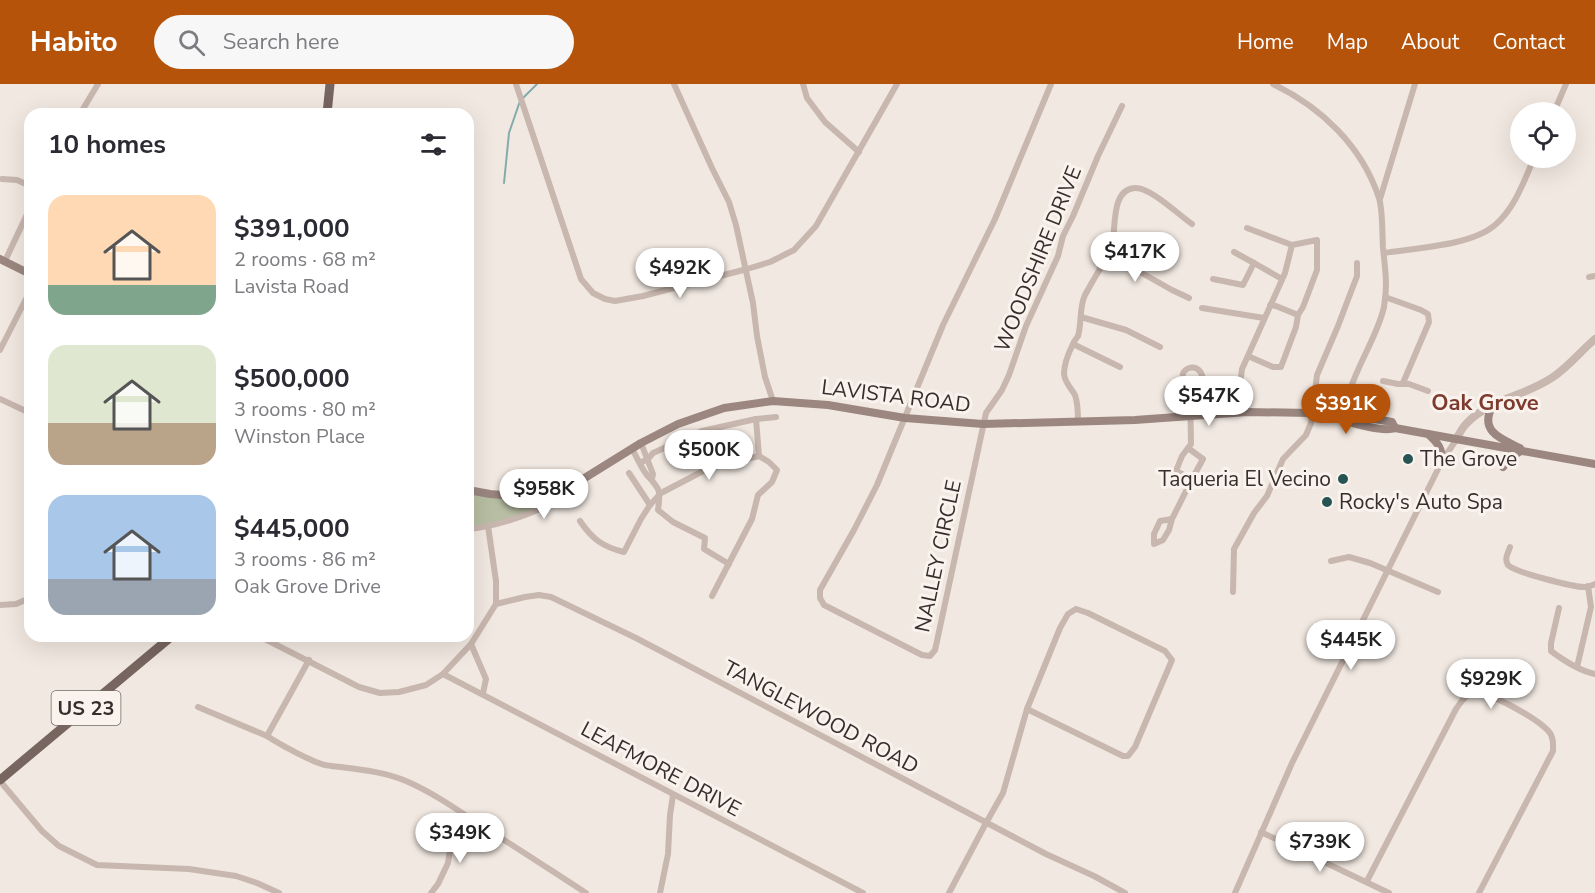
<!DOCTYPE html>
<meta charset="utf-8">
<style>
body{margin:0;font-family:"Nunito Sans",sans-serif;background:#f7f7f7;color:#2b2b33;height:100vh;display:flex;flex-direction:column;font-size:22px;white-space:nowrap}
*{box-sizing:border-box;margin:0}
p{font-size:20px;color:#7c7c81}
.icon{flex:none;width:33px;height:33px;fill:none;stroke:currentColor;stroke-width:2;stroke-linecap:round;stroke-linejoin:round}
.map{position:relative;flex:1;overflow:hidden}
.side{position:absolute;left:24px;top:24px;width:450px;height:534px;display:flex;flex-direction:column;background:#fff;border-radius:18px;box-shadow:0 6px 24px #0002}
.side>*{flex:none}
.tools{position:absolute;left:1510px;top:18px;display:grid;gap:12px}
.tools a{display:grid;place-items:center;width:66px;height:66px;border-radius:50%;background:#fff;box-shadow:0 6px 24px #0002;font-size:30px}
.price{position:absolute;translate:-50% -51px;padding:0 14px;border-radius:21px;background:#fff;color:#222;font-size:20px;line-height:39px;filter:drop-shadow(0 2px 3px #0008)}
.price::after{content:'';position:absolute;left:50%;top:36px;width:18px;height:14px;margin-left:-9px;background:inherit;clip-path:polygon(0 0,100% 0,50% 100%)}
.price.on{background:#b45309;color:#fff}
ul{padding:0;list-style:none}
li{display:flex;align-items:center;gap:18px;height:150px;padding:0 24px}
li span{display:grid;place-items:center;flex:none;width:168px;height:120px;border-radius:18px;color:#555}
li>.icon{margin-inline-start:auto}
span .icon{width:72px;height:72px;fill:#fffc;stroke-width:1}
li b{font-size:26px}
h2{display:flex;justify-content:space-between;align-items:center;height:72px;padding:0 24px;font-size:26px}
header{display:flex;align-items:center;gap:36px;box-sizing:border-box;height:84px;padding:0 30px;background:#b45309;color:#fff}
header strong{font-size:28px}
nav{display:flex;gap:33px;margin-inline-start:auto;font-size:21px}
.search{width:420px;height:54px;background:#f7f7f7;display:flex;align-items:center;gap:15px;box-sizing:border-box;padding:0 21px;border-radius:33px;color:#7c7c81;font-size:22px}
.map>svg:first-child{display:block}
.green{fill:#b8bea3}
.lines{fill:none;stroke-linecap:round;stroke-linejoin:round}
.stream{stroke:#83aba9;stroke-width:2}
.minor{stroke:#c8b7ae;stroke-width:6}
.tertiary{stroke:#c8b7ae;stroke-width:8}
.secondary{stroke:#9b8780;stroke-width:8}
.primary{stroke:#77655f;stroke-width:9}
.poi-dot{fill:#265453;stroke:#f9f2ed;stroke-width:2}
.labels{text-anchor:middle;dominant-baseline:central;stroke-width:6;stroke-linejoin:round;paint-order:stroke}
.shield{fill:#f9f2ed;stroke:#716966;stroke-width:1.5}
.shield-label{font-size:20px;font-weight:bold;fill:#372e2c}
.street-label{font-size:21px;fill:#372e2c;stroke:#f9f2ed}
.poi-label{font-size:21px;fill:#372e2c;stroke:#f9f2ed;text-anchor:start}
.neighbourhood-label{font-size:22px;font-weight:bold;fill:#7d3a2e;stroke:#f9f2ed}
</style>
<header>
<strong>Habito</strong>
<div class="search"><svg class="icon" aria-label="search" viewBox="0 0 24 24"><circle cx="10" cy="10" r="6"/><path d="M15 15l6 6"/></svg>Search here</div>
<nav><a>Home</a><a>Map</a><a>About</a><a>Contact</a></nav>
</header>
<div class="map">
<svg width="1595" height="809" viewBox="0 0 1595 809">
<rect width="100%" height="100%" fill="#f1e8e1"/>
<!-- green -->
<path class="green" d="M583,395L531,429L468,445V406L526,413Z"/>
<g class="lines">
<!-- stream -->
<path class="stream" d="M504,99L509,49L520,17L537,0"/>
<!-- minor -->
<g class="minor">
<path d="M516,0L581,195L593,209L605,215L615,217L643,212L747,185L770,178L794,166L816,142L897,0"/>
<path d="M674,0L712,84L729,118L736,141L753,219L757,252L765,293L773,317"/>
<path d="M803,0L807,14L825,38L859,68"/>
<path d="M1051,0L995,135L943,241L877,401L854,446L820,506V514L824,521L922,571L930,572L935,566L937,557L986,329L1002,306L1009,291L1026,242L1058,172L1063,152L1073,132L1098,72L1122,22"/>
<path d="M1273,0C1321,23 1362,62 1379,114C1383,127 1382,149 1383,164C1385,185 1388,200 1384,223C1379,245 1367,265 1358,286C1351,301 1346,317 1340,333"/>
<path d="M1554,28L1566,0"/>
<path d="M80,30L98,0"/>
<path d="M2,95L17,96L30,102"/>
<path d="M1380,115L1415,0"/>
<path d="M1247,144L1292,161"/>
<path d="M1234,168L1254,179"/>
<path d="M1384,169C1414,164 1471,162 1495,141C1515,124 1524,97 1534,74"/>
<path d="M1110,171L1172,206L1189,214"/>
<path d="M5,177L30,124"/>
<path d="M1589,193L1595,192"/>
<path d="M1213,195L1243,201L1254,179L1282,195"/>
<path d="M1385,213L1421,226L1428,230L1429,238L1403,299"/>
<path d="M1202,224L1264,234"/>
<path d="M1081,233L1126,246L1160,263"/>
<path d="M1073,260L1120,283"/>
<path d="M0,266L30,207"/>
<path d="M1248,272L1273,283H1281L1296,243L1298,231"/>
<path d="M1383,297L1398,300H1409L1428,307"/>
<path d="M0,315L30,329"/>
<path d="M1240,328L1239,308L1242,285L1285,189L1292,161L1317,156V186L1303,223L1298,231L1276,222L1270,221"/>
<path d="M756,335L759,372"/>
<path d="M1078,338C1078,329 1078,319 1075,311C1071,304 1065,299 1064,290C1064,281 1069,268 1073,260C1073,259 1078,252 1078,252C1082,239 1079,223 1085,211C1091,200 1097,189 1104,179C1106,175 1109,172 1111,167C1117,150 1109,105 1135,104C1150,103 1179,131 1192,140"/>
<path d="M641,359L653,390L652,395"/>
<path d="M1188,364L1203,375L1192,395"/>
<path d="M632,365C637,373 641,384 647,391C660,406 661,405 658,426L673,438L705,454L704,465L729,480"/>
<path d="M640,379L648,375L653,369L702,347L756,335L776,333"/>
<path d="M629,389L650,421"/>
<path d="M1172,435L1160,437L1154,450V460L1163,456L1169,446L1172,435L1192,395L1176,387L1182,372L1191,360L1190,304L1183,298C1182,292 1182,288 1187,285C1201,277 1212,303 1190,304"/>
<path d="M580,437C592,455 603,463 624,468L641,435L650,421L661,409L709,384L759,372L769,378L777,386L772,398L758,411L752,435L712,512"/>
<path d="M468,445C493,443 531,431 553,418C562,413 571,405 579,398"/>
<path d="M1510,463C1508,469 1504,475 1508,481C1514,488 1576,504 1586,503C1589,503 1592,501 1595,500"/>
<path d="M1331,477L1349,473L1370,479L1438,508"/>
<path d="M1233,508L1234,465L1254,429L1267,412L1283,375L1306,351L1311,339L1317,291L1338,242L1357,192V179"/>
<path d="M496,520L525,513L539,511L551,513L636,554L1046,770L1094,792L1125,809"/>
<path d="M0,521L16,520L30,514"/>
<path d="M1559,524L1551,559V567C1563,576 1580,587 1595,590"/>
<path d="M1076,525L1088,529L1165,567L1172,576L1135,663L1128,672H1123L1027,625L1060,544L1068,530Z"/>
<path d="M259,552L359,603L380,609L399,608L426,601L443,590L471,560L496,520V497L488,442"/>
<path d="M471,560L486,595L483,609"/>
<path d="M1577,583L1591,523L1588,502"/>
<path d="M443,590L863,809"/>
<path d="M198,623L267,652C279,660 312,678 325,681C351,685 380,686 406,697C434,709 459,727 485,744C519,765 552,787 586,809"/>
<path d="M267,652L309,576"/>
<path d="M0,697L42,747L59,762L97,781L189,785L236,792L257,799L279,809"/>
<path d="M1261,748L1389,809"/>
<path d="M1367,797L1456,625C1460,620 1464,611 1472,609C1488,606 1540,636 1550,649C1554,655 1553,661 1553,667L1479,809"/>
<path d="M431,809L438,800L448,779L450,766L458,748L473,736"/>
<path d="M660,809L668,770L670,731L673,711"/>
<path d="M949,809L986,739L1003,709L1027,625"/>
<path d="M1235,809L1292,679L1442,377L1456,356"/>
</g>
<!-- tertiary -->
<path class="tertiary" d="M1456,356C1459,350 1462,344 1466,340C1489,315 1526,312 1553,293C1568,283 1581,267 1595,255"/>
<!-- secondary -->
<g class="secondary">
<path d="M0,175L30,190"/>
<path d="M1493,321C1478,347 1501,355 1520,364"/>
<path d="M1340,333C1349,340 1385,348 1395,344L1595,380"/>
<path d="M1428,350C1438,359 1442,364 1442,377"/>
<path d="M1503,383L1510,374L1521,367"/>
<path d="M468,406L490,410L526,413L548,408L583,395L641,359L678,340L724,324L773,317L828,321L905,334L983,340L1135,336L1247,328L1311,329L1340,333L1347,330L1392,338L1395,344"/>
</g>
<!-- primary -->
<g class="primary">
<path d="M327,30L330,0"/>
<path d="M0,696L172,552"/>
</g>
</g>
<!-- markers -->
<g class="poi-dot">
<circle cx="1408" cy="375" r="6"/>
<circle cx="1343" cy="395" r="6"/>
<circle cx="1327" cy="418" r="6"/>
</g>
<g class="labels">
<!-- shield labels -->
<rect class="shield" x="51.5" y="607" width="69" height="34" rx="4.5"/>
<g class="shield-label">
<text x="86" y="624">US 23</text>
</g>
<!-- street labels -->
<g class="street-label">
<text transform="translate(1038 175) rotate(-68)">WOODSHIRE DRIVE</text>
<text transform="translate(896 312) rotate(7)">LAVISTA ROAD</text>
<text transform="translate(938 472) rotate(-78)">NALLEY CIRCLE</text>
<text transform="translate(821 633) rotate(28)">TANGLEWOOD ROAD</text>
<text transform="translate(661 685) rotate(28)">LEAFMORE DRIVE</text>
</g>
<!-- poi labels -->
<g class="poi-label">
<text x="1420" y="375">The Grove</text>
<text x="1331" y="395" text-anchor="end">Taqueria El Vecino</text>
<text x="1339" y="418">Rocky's Auto Spa</text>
</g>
<!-- neighbourhood labels -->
<g class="neighbourhood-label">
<text x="1485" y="319">Oak Grove</text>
</g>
</g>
</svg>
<div class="tools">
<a><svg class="icon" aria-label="locate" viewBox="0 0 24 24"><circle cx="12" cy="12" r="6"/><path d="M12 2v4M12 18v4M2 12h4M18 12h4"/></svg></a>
</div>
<b class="price" style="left:1135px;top:199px">$417K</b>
<b class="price" style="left:680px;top:215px">$492K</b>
<b class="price" style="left:1209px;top:343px">$547K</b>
<b class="price on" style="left:1346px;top:351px">$391K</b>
<b class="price" style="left:709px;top:397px">$500K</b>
<b class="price" style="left:544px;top:436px">$958K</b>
<b class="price" style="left:1351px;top:587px">$445K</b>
<b class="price" style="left:1491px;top:626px">$929K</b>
<b class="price" style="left:460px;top:780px">$349K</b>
<b class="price" style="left:1320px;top:789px">$739K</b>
<section class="side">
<h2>10 homes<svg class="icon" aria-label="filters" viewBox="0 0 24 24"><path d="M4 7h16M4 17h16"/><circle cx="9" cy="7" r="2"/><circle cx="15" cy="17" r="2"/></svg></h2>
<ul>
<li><span style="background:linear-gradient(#ffd9b3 75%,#7fa58c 0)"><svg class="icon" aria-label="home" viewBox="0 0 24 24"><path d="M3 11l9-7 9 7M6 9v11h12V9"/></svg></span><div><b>$391,000</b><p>2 rooms · 68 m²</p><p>Lavista Road</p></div></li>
<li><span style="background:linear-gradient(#dfe7d0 65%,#b9a48a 0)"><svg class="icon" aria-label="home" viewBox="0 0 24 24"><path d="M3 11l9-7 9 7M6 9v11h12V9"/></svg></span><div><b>$500,000</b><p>3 rooms · 80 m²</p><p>Winston Place</p></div></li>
<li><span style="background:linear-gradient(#a9c7e8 70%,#9aa5b1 0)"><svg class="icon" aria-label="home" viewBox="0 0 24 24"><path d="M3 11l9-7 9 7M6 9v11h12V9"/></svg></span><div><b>$445,000</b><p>3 rooms · 86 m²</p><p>Oak Grove Drive</p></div></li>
</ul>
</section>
</div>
